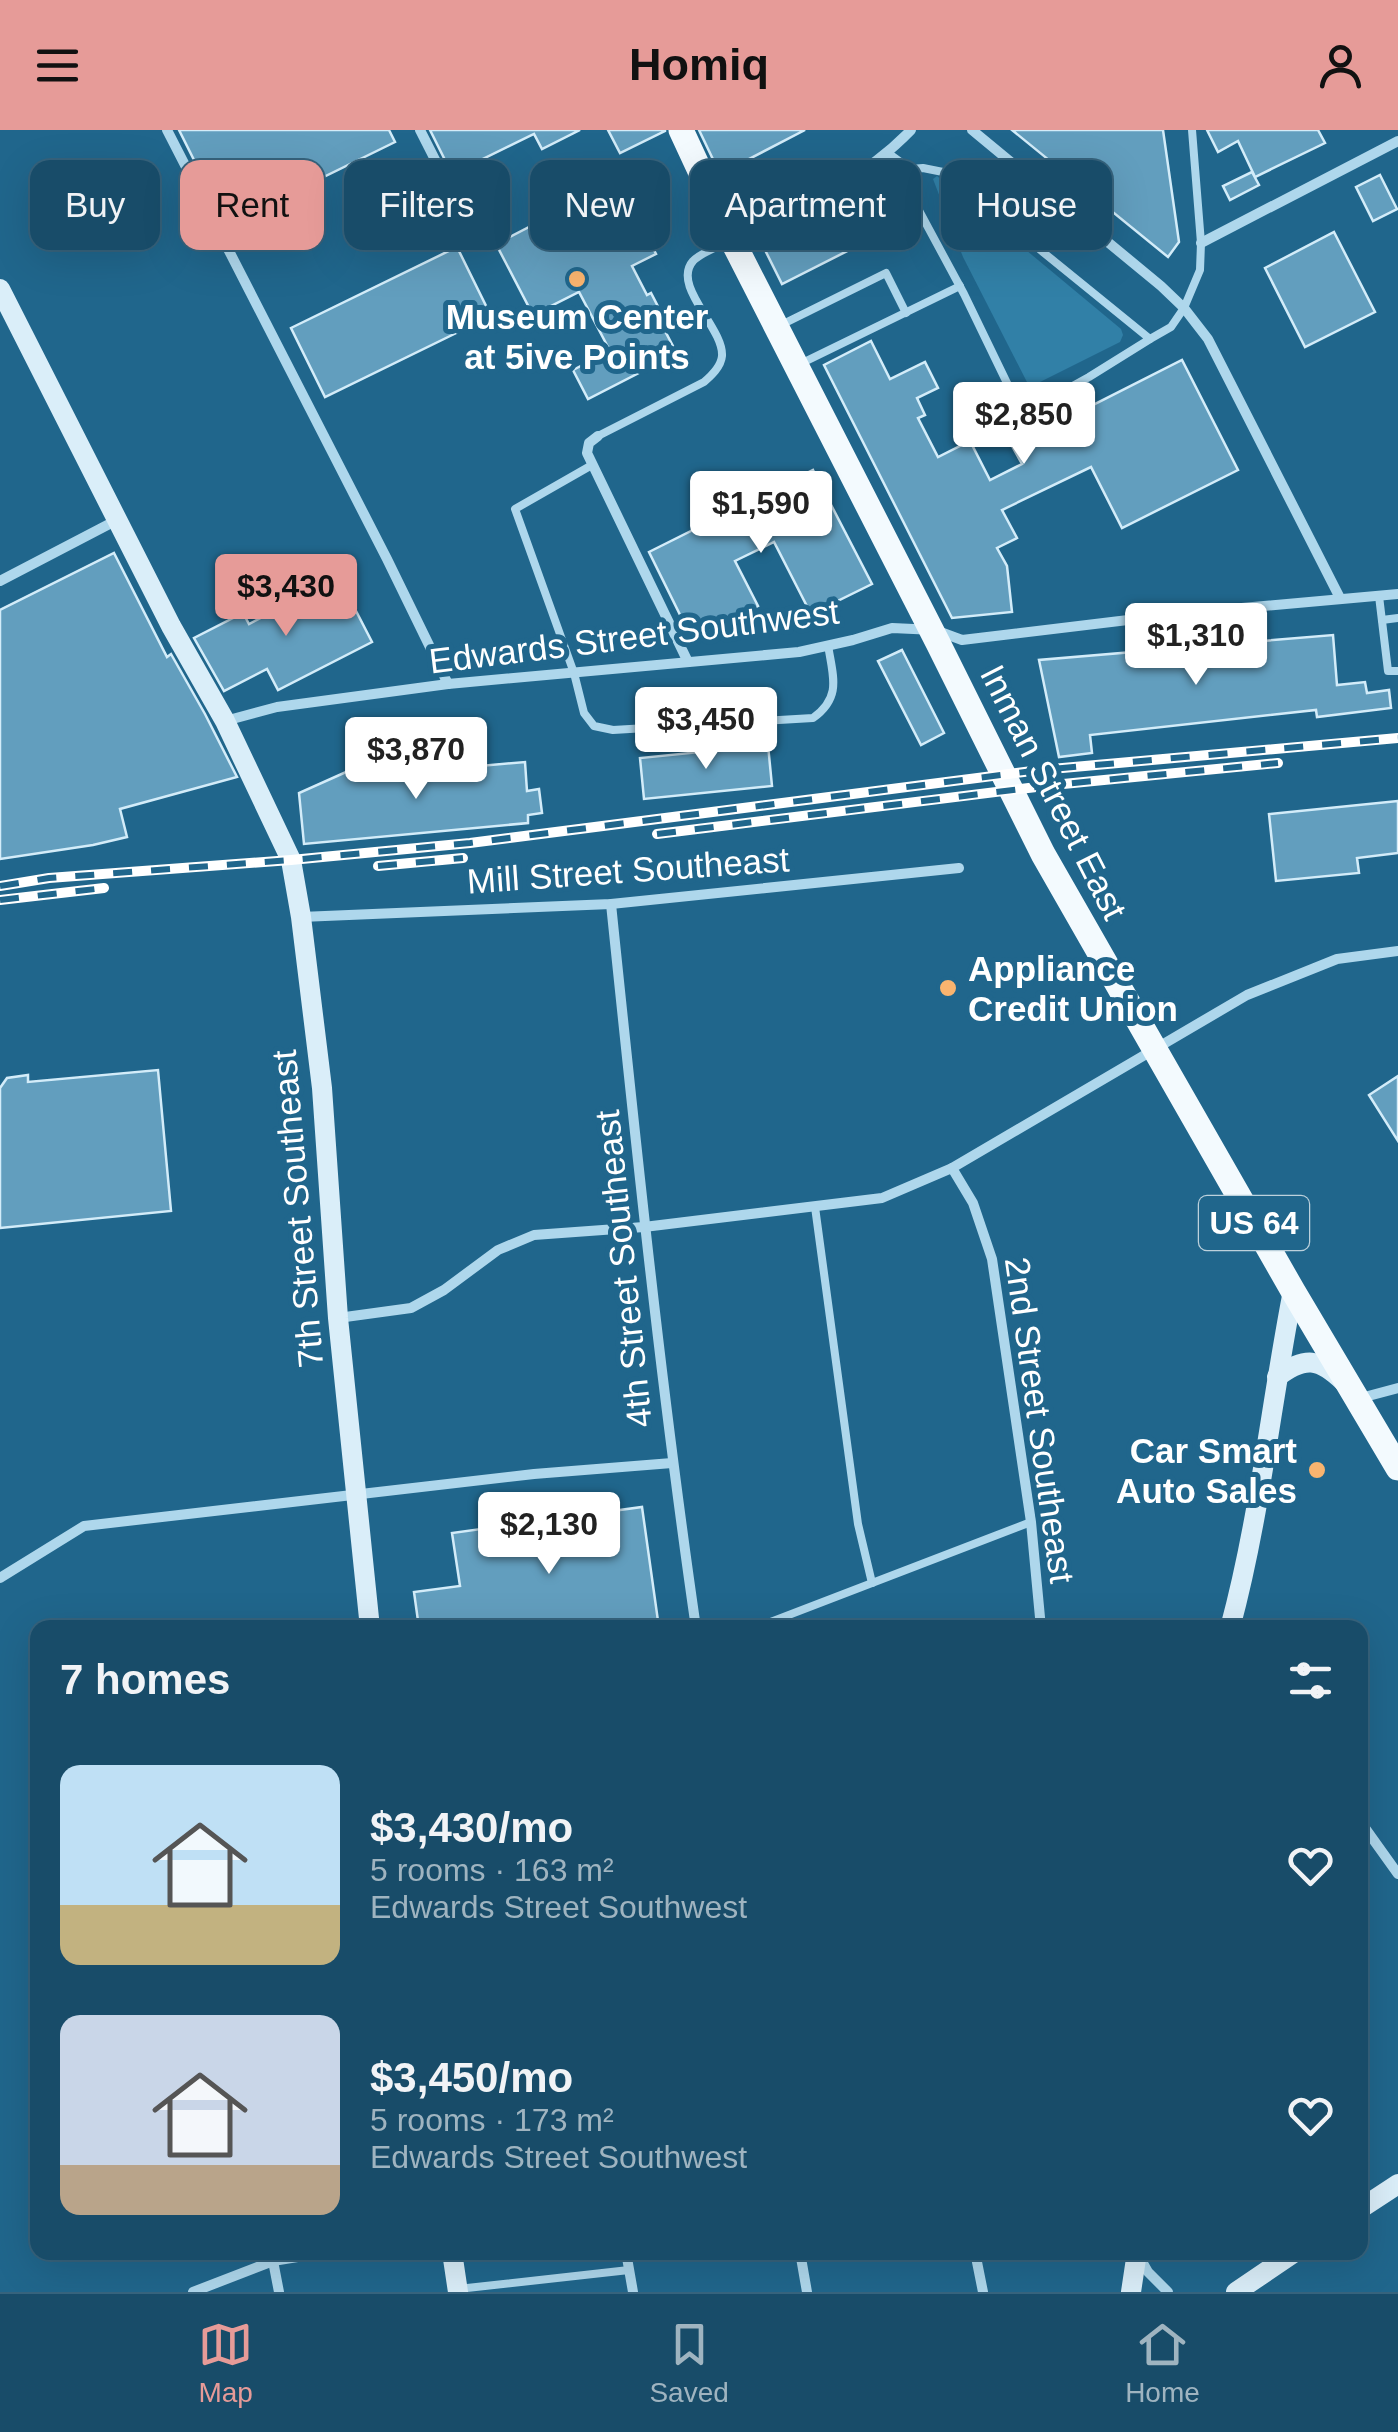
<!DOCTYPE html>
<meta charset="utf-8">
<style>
body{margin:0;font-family:Arial,sans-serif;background:#21536f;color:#f1f3f6;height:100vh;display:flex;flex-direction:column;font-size:38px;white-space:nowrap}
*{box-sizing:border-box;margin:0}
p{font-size:32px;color:#9fb4c0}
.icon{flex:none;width:55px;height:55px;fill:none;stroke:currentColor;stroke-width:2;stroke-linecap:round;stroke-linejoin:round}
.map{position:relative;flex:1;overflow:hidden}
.panel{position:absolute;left:30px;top:1490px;width:1338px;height:640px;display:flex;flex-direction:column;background:#184c69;border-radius:20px;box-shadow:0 10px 40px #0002,0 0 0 2px #36637d}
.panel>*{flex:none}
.top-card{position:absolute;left:30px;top:30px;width:1340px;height:90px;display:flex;gap:20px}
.price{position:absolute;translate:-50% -85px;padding:0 22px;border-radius:10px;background:#fff;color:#222;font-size:32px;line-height:65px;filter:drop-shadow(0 2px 5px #0008)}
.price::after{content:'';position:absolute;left:50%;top:60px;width:30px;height:22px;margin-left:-15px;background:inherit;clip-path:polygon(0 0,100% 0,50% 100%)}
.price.selected{background:#e69b98;color:#111}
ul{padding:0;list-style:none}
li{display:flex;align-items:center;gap:30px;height:250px;padding:0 30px}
li span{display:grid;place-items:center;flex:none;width:280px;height:200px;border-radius:20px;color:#555}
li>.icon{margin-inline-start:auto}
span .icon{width:120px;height:120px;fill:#fffc;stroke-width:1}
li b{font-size:42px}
h2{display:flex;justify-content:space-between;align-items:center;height:120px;padding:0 30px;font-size:42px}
.pill{padding:0 35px;border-radius:20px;background:#184c69;box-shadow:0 10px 40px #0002,0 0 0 2px #36637d;font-size:35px;line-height:90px}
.pill.selected{background:#e69b98;color:#111}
header{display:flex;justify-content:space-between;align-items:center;height:130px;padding:0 30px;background:#e69b98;color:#111;font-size:45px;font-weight:700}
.tab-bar{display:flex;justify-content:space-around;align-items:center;height:140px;border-top:2px solid #36637d;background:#184c69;font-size:28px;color:#9fb4c0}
.tab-bar a{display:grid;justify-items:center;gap:5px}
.tab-bar .selected{color:#e69b98}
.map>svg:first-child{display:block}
.green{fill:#3180a7}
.building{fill:#629ebe;stroke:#d3ecf9;stroke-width:2.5}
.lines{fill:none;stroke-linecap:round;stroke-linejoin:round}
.lane{stroke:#aed7ec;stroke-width:8}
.street{stroke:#aed7ec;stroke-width:10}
.secondary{stroke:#daeef9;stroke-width:20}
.primary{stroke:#f3fafe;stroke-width:25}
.rail-casing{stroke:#fff;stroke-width:10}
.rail{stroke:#20668c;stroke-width:6;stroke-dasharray:19;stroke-linecap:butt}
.poi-dot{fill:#f9b46f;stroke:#20668c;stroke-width:4}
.labels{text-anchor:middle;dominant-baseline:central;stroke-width:10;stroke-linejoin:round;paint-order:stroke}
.shield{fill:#20668c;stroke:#bcd1dc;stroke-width:2.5}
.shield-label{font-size:32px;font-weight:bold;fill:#fff}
.poi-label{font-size:35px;font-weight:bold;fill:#fff;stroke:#20668c}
.street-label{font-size:35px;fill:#fff;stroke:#20668c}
</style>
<header><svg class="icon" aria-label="menu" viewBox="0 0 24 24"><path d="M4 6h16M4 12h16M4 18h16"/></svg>Homiq<svg class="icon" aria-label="person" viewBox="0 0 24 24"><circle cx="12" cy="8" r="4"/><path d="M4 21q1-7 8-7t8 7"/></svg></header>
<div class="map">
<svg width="1398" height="2162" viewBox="0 0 1398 2162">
<rect width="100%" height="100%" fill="#20668c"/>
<!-- green -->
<path class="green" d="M937,46L1121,199L1123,205L1120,212L1032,256L1028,254L963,127L933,49Z"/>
<!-- building -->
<g class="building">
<path d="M179,0H389L395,12L250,83L240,64L217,76Z"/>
<path d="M430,0H580L542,19L534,4L452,44Z"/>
<path d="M608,0H665V1L620,23Z"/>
<path d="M699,0H805L720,44Z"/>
<path d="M1012,0H1163L1179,112L1168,127Z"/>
<path d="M1207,0H1318L1325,13L1255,47L1238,11L1218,22Z"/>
<path d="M1252,42L1259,55L1230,70L1223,56Z"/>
<path d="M1380,45L1397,79L1373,91L1356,57Z"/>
<path d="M618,51L656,124L632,136L647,165L651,163L668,196L664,199L674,218L663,224L666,229L588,269L573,240L610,221L579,162L533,185L496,114Z"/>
<path d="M861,61L883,103L782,154L761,112Z"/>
<path d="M1334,102L1375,182L1305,217L1265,138Z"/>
<path d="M457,117L491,186L325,267L291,198Z"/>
<path d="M871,211L890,249L925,232L938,258L917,268L925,285L918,288L938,327L970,311L990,350L1022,334L1012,316L1182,230L1238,340L1122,398L1091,337L1002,380L1017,408L997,418L1007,436L1012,482L952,488L824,235Z"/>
<path d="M813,340L872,454L811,484L774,412L735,431L758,476L692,509L649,422Z"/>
<path d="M114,423L167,527L171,524L205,584L237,647L120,679L127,707L93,715L0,729V480Z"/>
<path d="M339,448L372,512L278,560L267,539L224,561L194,508L243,483L249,494Z"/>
<path d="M1333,505L1337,555L1365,552L1367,563L1389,560L1391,578L1317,587L1316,580L1090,605L1092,623L1059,627L1039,530Z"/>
<path d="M902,520L944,603L921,615L878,531Z"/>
<path d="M768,615L772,656L644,669L640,628Z"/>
<path d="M525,632L527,661L539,659L542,683L528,685V693L304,714L299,663L364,634L370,646Z"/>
<path d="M1398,671V723L1357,728L1359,743L1276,751L1269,684Z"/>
<path d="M158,940L171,1081L0,1098V958L7,948L28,945V952Z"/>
<path d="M1398,946V1011L1369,965Z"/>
<path d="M642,1377L659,1498H419L414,1462L460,1456L452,1403Z"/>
</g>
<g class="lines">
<!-- lane -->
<g class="lane">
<path d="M888,23L910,39L923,38L948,43L968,57L1044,123L1150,209L1089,247L1022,284L964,164Z"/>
<path d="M781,195L886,143L906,183"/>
<path d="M1150,209L1171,197L1184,178L1200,140L1201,113L1192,0"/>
<path d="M800,234L960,156"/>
<path d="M598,306L704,252C711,246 721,237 722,226C724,198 671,156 693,131C702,122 717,117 728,112"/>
<path d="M592,335L515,379L574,543L584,583L594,596L613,600L813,588C842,567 833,547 828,515"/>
<path d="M1379,466L1388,541H1398"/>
<path d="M1382,490L1398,488"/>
<path d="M815,1077L858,1394L872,1453"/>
<path d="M755,1498L1031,1392"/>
<path d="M458,2159L629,2140"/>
</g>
<!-- street -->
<g class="street">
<path d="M167,0L387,429L448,554"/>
<path d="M420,0L455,69"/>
<path d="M972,0L1161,156L1184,178L1208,209L1340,468"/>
<path d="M734,108C799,77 861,52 911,0"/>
<path d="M1201,113L1398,11"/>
<path d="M598,306L589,313L587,323L688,532"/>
<path d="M0,451L117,390"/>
<path d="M225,591L277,577L448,554L799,522L853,510L892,498L935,500L962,510L1186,483L1398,464"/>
<path d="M611,774C636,1016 661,1257 696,1498"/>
<path d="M301,787L611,774L959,738"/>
<path d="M952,1038L973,1073L992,1129L1031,1392L1041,1498"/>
<path d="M338,1188L411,1178L444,1160L498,1120L534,1105L644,1097L882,1068L952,1038L1247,865L1337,829L1398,821"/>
<path d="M1357,1269L1398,1258"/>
<path d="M0,1448L84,1396L534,1344L672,1333"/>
<path d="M1360,1691L1398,1744"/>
<path d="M626,2122L633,2162"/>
<path d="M800,2122L807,2162"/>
<path d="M975,2122L983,2162"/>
<path d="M1140,2128L1148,2142L1168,2162"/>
<path d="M273,2131L279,2162"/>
<path d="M193,2162L273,2131L328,2122"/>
</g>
<!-- secondary -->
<g class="secondary">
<path d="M0,159L171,496L225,591L291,730L301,787L322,958L338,1188L370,1498"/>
<path d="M1277,1247C1305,1226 1319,1228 1344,1252"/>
<path d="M1230,1498C1260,1387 1271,1273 1293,1161"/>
<path d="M1360,2079L1398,2054"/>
<path d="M452,2122L458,2162"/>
<path d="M1131,2162L1137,2122"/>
<path d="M1236,2162L1295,2122"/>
</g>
<!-- primary -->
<path class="primary" d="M681,0L732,110L938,513L1043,724L1293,1161L1398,1338"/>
<defs>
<g id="rail">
<path d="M657,704L1053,655L1278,633"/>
<path d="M378,736L463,728"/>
<path d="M0,756L49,748L291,730L470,713L1040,640L1398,608"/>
<path d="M0,770L104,758"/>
</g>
</defs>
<!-- rail casing -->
<use href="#rail" class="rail-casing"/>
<!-- rail -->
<use href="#rail" class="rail"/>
</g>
<!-- markers -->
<g class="poi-dot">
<circle cx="577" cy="149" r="10"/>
<circle cx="948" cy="858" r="10"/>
<circle cx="1317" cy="1340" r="10"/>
</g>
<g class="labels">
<!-- shield labels -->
<rect class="shield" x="1199" y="1066" width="110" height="54" rx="8"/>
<g class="shield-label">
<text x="1254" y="1093">US 64</text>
</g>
<!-- poi labels -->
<g class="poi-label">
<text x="577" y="186">Museum Center<tspan x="577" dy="40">at 5ive Points</tspan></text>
<text x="968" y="838" text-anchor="start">Appliance<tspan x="968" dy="40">Credit Union</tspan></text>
<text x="1297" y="1320" text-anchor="end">Car Smart<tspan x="1297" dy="40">Auto Sales</tspan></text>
</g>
<!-- street labels -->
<g class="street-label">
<text transform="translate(634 506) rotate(-7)">Edwards Street Southwest</text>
<text transform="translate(1054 662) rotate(63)">Inman Street East</text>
<text transform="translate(628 740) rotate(-4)">Mill Street Southeast</text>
<text transform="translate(297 1079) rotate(-95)">7th Street Southeast</text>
<text transform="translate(623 1139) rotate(-96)">4th Street Southeast</text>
<text transform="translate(1040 1290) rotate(82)">2nd Street Southeast</text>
</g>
</g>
</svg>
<b class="price" style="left:1024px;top:337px">$2,850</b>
<b class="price" style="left:761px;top:426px">$1,590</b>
<b class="price selected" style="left:286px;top:509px">$3,430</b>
<b class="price" style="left:1196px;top:558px">$1,310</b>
<b class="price" style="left:706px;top:642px">$3,450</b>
<b class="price" style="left:416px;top:672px">$3,870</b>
<b class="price" style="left:549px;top:1447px">$2,130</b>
<div class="top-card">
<a class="pill">Buy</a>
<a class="pill selected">Rent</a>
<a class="pill">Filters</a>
<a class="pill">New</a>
<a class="pill">Apartment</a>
<a class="pill">House</a>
</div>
<section class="panel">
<h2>7 homes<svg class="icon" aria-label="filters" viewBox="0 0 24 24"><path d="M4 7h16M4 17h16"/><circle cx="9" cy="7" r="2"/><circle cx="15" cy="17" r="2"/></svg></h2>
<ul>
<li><span style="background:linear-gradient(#bfe0f5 70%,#c2b280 0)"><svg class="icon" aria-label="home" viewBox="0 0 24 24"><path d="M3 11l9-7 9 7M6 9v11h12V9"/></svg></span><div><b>$3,430/mo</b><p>5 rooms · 163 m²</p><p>Edwards Street Southwest</p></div><svg class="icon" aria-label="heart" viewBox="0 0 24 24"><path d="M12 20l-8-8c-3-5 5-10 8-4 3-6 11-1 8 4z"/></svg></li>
<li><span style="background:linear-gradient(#c9d6e8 75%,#b9a48a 0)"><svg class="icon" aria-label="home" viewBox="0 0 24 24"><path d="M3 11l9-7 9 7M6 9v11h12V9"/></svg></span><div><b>$3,450/mo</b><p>5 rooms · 173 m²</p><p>Edwards Street Southwest</p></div><svg class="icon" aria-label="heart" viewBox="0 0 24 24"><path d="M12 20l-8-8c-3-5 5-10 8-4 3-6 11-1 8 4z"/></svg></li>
</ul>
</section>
</div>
<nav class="tab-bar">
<a class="selected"><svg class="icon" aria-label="map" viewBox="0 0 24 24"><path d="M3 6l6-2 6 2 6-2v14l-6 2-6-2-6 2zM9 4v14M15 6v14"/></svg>Map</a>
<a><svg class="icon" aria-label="saved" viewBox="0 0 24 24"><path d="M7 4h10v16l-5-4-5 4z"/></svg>Saved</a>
<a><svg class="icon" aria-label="home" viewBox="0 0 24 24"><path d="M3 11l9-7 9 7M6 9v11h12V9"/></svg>Home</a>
</nav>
